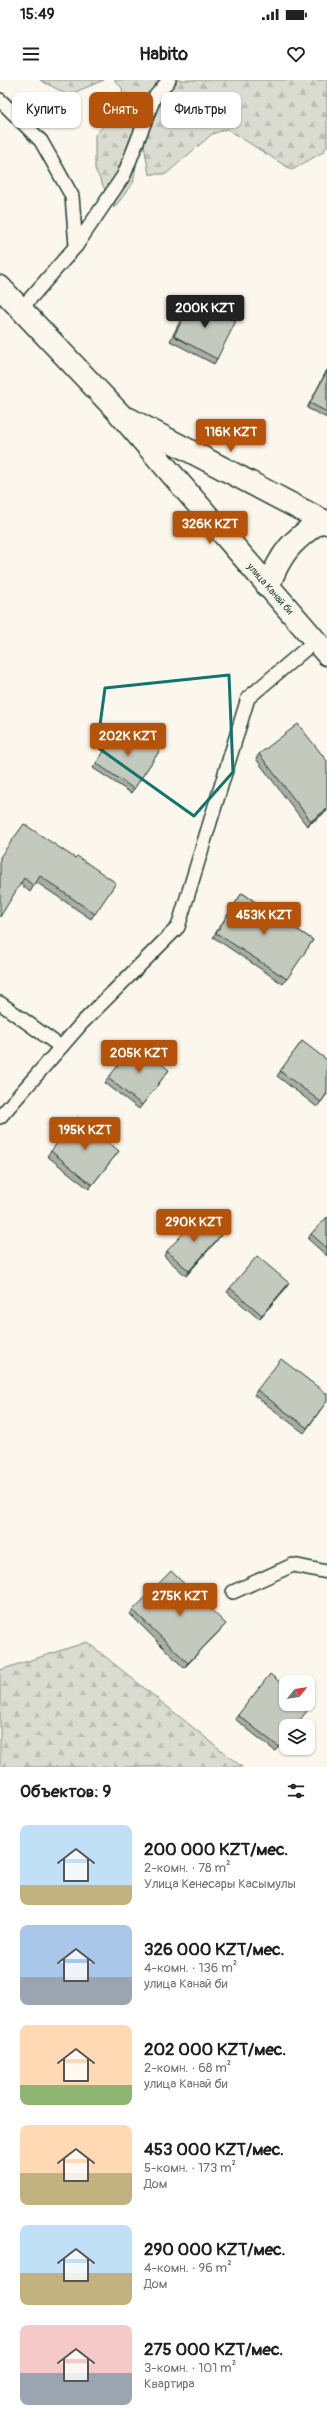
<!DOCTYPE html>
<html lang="ru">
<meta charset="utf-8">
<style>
body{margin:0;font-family:Pangolin,sans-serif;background:#f2f2f2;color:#202124;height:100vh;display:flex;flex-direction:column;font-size:15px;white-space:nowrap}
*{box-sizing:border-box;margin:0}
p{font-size:13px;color:#757577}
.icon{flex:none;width:22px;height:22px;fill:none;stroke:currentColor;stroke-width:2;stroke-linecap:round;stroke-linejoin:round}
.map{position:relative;height:1687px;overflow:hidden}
.side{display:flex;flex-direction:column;background:#fff;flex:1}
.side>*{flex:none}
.banner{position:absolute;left:12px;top:12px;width:303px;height:36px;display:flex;gap:8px}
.needle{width:26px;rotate:60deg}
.buttons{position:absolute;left:279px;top:1595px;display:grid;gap:8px}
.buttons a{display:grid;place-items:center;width:36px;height:36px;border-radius:8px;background:#fff;box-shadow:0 1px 3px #0004;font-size:20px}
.price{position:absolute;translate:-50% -34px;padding:0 9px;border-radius:4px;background:#b45309;color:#fff;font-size:13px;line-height:26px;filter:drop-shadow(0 1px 2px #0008)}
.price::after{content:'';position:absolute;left:50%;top:24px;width:12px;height:9px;margin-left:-6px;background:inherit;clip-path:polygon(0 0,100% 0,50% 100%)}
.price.current{background:#222;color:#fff}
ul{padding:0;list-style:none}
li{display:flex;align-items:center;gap:12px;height:100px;padding:0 20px}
li span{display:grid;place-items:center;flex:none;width:112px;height:80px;border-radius:8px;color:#555}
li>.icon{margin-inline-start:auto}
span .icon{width:48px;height:48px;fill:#fffc;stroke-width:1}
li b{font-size:17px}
h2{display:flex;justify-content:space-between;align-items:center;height:48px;padding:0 20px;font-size:17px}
.tag{padding:0 14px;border-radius:8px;background:#fff;box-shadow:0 1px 3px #0004;font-size:14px;line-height:36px}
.tag.current{background:#b45309;color:#fff}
.status{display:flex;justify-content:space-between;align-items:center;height:28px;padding:0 20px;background:#fff;direction:ltr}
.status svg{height:11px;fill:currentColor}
header{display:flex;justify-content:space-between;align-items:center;height:52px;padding:0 20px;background:#fff;font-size:18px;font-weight:700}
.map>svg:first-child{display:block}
.forest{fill:url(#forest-firs);stroke:#7d8c82}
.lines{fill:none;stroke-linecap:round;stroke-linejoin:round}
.lane-casing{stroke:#1f3d34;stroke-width:16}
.secondary-casing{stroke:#1f3d34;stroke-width:25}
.lane{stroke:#fbf7ec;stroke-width:13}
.secondary{stroke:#fbf7ec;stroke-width:22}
.wall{fill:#a9ada3;stroke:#1f3d34}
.shaded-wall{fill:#898d85;stroke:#1f3d34}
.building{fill:#c4c9be;stroke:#1f3d34}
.marked{fill:none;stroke:#0f766e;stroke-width:3;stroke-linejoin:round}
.labels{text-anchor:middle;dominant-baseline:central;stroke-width:3.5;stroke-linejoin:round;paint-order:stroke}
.street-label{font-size:10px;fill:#1f3d34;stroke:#fbf7ec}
</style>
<div class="status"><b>15:49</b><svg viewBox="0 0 49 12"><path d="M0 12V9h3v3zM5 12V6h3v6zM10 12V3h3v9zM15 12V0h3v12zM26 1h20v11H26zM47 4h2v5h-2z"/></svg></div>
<header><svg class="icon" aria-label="menu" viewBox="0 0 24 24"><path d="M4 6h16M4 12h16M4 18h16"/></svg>Habito<svg class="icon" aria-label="heart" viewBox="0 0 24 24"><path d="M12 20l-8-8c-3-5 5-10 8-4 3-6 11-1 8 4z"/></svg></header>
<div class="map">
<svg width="327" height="1687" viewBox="0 0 327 1687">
<defs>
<pattern id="forest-firs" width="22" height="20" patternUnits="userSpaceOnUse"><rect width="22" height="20" fill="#dbdcd1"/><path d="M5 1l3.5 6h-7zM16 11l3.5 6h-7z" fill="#bcbeb4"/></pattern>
</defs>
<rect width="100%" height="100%" fill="#fbf7ec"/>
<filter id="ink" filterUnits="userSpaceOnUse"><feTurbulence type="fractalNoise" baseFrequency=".025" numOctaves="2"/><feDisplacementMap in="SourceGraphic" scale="8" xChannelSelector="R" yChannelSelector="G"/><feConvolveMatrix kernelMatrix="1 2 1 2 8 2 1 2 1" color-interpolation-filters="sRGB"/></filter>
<g filter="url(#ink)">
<!-- forest -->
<g class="forest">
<path d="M40,0H104L68,15Z"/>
<path d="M114,0H327V66L323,72L292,90L227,49L212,54L166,94H149L142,53L133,103L114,128L95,89V55L124,24L122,8Z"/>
<path d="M87,1562L242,1687H0V1590Z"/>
</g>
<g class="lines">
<defs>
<g id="lane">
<path d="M0,20L41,61L72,116L76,166"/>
<path d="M21,229L76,166L124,95L154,18L169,0"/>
<path d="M0,923L61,967"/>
<path d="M0,1037L82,943L178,847L248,618L315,561"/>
<path d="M233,1512L293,1485L327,1492"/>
</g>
<g id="secondary">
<path d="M0,207L119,333L327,574"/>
<path d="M129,339L327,443"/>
<path d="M268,507C281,472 292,461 322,440"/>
</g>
</defs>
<!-- lane casing -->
<use href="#lane" class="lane-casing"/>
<!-- secondary casing -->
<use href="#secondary" class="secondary-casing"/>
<!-- lane -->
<use href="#lane" class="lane"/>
<!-- secondary -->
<use href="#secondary" class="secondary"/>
</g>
<!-- wall -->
<g class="wall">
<path d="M193,219L217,279L214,284L170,261L189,223Z"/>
<path d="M327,290V338L307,328Z"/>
<path d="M123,644L160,670L131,713L93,688Z"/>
<path d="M259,674L327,731L307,746L256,679Z"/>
<path d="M0,777L75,778L116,803L91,839L36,802L30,812L20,804Z"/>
<path d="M242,813L313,860L283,904L213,857Z"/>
<path d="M302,961L327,1014L317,1027L277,996Z"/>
<path d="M169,990L139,1029L105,1003L108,998Z"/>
<path d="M51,1071H119L89,1109L47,1076Z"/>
<path d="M327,1137V1176L308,1159L311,1154Z"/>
<path d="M222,1154L218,1159L186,1196L164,1176L167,1171Z"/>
<path d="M230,1208H286L259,1239L227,1212Z"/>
<path d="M257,1310L327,1321L304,1353L254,1315Z"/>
<path d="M133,1530L226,1544L222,1548L184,1588L130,1534Z"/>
<path d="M307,1631L286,1646V1658L275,1671L235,1639L238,1635Z"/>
</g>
<!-- shaded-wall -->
<g class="shaded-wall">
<path d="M327,729V731L307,746L311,741Z"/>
<path d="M222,1154L218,1159L186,1196L189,1191Z"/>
<path d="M289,1203L286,1208L259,1239L262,1235Z"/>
<path d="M226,1544L222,1548L184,1588L188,1583Z"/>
</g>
<!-- building -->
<g class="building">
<path d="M193,219L236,241L217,279L174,256Z"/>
<path d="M327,291V332L310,323Z"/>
<path d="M123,644L160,670L134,709L96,683Z"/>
<path d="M298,644L327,681V729L311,741L259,674Z"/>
<path d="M24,744L75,778L77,776L116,803L95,834L40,796L34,806L24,798L0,837V777Z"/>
<path d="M242,813L313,860L287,899L216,853Z"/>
<path d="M302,961L327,980V1013L321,1022L280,991Z"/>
<path d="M135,964L169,990L142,1025L108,998Z"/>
<path d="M78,1037L119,1071L92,1105L51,1071Z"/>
<path d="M200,1135L222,1154L189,1191L167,1171Z"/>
<path d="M327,1137V1168L311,1154Z"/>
<path d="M257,1176L289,1203L262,1235L230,1208Z"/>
<path d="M281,1279L327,1314V1321L307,1348L257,1310Z"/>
<path d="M171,1491L226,1544L188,1583L133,1530Z"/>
<path d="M270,1594L286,1607V1624H308L311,1626L295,1646H286V1657L279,1667L238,1635Z"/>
</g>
</g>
<!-- marked area -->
<path class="marked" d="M229,595L233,692L194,736L97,667L105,608Z"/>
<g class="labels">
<!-- street labels -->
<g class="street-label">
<text transform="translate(270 509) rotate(49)">улица Канай би</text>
</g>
</g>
</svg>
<div class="buttons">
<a><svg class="needle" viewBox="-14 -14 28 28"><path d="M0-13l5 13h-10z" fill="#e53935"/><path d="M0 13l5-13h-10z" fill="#757577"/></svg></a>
<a><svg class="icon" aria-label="layers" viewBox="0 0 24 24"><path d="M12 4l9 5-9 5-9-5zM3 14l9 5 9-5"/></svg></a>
</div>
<b class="price current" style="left:205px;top:249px">200K KZT</b>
<b class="price" style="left:231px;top:373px">116K KZT</b>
<b class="price" style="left:210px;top:465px">326K KZT</b>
<b class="price" style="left:128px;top:677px">202K KZT</b>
<b class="price" style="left:264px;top:856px">453K KZT</b>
<b class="price" style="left:139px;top:994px">205K KZT</b>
<b class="price" style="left:85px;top:1071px">195K KZT</b>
<b class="price" style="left:194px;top:1163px">290K KZT</b>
<b class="price" style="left:180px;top:1537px">275K KZT</b>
<div class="banner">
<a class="tag">Купить</a>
<a class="tag current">Снять</a>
<a class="tag">Фильтры</a>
</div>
</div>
<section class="side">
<h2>Объектов: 9<svg class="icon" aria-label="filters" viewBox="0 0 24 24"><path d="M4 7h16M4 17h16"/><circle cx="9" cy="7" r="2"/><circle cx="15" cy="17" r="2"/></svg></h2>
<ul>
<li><span style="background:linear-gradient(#bfe0f5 75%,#c2b280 0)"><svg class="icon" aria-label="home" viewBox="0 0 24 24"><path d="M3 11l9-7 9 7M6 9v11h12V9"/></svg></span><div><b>200 000 KZT/мес.</b><p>2-комн. · 78 m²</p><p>Улица Кенесары Касымулы</p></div></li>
<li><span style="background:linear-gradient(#a9c7e8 65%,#9aa5b1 0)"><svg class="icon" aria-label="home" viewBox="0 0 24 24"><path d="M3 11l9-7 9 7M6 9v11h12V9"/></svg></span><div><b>326 000 KZT/мес.</b><p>4-комн. · 136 m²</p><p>улица Канай би</p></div></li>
<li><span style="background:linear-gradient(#ffd9b3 75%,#8fb573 0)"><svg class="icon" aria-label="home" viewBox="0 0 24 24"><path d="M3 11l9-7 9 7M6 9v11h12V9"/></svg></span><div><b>202 000 KZT/мес.</b><p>2-комн. · 68 m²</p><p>улица Канай би</p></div></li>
<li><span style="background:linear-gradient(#ffd9b3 60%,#c2b280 0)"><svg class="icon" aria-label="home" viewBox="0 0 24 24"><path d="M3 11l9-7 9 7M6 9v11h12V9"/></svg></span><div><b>453 000 KZT/мес.</b><p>5-комн. · 173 m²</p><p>Дом</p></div></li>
<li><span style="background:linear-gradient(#bfe0f5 60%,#c2b280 0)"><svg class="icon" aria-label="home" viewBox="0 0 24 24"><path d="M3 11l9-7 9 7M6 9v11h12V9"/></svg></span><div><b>290 000 KZT/мес.</b><p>4-комн. · 96 m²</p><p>Дом</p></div></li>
<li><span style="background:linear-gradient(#f6c9c9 60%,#9aa5b1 0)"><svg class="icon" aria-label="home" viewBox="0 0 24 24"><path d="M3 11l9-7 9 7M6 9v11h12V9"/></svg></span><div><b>275 000 KZT/мес.</b><p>3-комн. · 101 m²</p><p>Квартира</p></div></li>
</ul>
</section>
